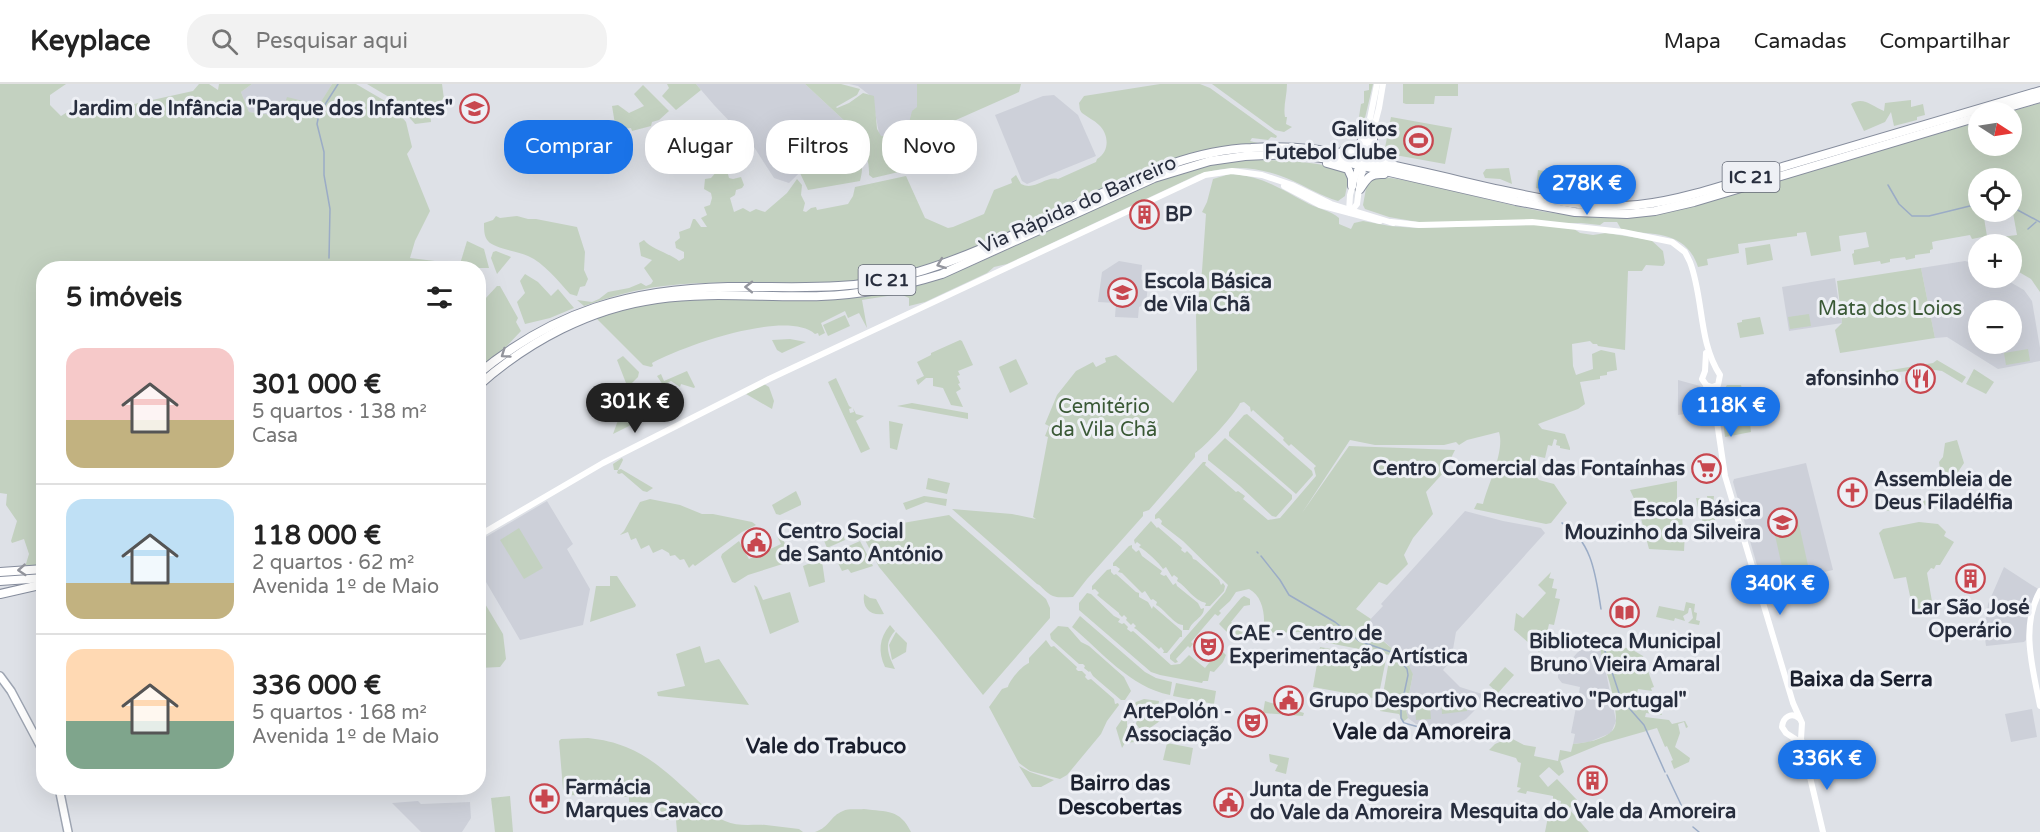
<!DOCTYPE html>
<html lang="pt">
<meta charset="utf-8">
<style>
body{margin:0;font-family:"Varela Round",sans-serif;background:#f2f2f2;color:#222;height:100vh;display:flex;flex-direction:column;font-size:22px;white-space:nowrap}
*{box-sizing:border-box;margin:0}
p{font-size:20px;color:#767676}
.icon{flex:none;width:33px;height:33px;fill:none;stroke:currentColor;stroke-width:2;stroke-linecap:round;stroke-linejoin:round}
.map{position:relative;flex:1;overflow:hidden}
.drawer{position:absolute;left:36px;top:177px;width:450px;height:534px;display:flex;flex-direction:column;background:#fff;border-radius:24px;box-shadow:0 6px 24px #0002}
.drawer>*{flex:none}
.banner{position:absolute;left:504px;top:36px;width:570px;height:54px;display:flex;gap:12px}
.needle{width:39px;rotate:102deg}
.buttons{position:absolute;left:1968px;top:18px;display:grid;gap:12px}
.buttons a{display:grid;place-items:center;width:54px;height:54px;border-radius:50%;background:#fff;box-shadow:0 6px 24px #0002;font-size:30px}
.price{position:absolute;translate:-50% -51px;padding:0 14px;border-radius:21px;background:#1a73e8;color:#fff;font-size:20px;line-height:39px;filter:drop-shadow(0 2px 3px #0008)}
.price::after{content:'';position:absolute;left:50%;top:36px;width:18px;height:14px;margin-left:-9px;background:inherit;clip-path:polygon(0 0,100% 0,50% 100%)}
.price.current{background:#222;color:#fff}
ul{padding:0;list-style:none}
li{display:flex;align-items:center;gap:18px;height:150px;padding:0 30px}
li+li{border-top:2px solid #e0e0e0}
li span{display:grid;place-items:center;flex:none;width:168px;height:120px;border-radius:18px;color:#555}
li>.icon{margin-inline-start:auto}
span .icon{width:72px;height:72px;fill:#fffc;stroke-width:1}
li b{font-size:26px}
h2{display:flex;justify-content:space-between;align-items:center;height:72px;padding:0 30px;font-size:26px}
.tag{padding:0 21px;border-radius:24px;background:#fff;box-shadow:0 6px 24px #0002;font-size:21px;line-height:54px}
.tag.current{background:#1a73e8;color:#fff}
header{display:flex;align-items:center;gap:36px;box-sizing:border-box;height:84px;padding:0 30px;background:#fff;border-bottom:2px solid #e0e0e0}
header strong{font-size:28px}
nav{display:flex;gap:33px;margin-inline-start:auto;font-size:21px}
.search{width:420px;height:54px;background:#f2f2f2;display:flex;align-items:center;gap:15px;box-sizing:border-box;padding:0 21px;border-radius:24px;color:#767676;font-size:22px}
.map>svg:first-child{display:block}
.built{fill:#cdd0d9;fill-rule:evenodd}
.green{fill:#c3d1c0;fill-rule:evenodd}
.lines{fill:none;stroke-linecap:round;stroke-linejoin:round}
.stream{stroke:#9bacc6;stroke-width:1.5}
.primary-casing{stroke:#9ea5b2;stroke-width:10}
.highway-casing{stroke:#868d9d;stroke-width:10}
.secondary{stroke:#fff;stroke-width:6}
.primary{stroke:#fff;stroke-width:7}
.highway{stroke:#fff;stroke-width:8}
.oneway{stroke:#94969e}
.labels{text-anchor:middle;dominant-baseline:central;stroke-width:6;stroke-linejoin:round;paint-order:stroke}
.shield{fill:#eef0f5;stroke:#636875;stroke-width:1.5}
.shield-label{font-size:18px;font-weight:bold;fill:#282e3e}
.poi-label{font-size:20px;font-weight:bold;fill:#282e3e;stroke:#eef0f5;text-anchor:start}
.street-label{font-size:20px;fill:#282e3e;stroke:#eef0f5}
.park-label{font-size:20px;fill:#3a5936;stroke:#eef0f5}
.neighbourhood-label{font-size:21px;font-weight:bold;fill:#1a1f2e;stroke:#eef0f5}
.quarter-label{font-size:22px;font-weight:bold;fill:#1a1f2e;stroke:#eef0f5}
</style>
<header>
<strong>Keyplace</strong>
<div class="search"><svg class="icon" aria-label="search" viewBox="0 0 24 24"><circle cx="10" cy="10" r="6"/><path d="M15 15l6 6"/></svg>Pesquisar aqui</div>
<nav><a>Mapa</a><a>Camadas</a><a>Compartilhar</a></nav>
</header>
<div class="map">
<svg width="2040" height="748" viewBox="0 0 2040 748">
<rect width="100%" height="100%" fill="#dee1e7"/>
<!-- built -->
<g class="built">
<path d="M252,0H332L319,22L281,32L249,28L241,8Z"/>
<path d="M696,0H805L849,41L845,46L860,60L855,66L839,50L789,99L774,94L754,63L714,21Z"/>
<path d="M849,0H919L917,24L904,50L880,54L872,13L858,2Z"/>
<path d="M1054,11L1078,31L1096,72L1027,100L1022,97L995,31L1043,12Z"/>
<path d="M1119,177L1142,181L1141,195L1148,201L1146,219L1139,223L1138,234L1115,233L1116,219L1098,218L1102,188Z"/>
<path d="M1965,177L1978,180V194H2003L2024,206L2032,217L2040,264V277L1998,285L1947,253L1935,254L1921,184ZM1978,226H2012V260H1978Z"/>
<path d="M1835,194L1842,239L1789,247L1782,203Z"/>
<path d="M1678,296L1700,302L1710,311L1711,326L1678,331Z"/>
<path d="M1806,379L1833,486L1763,502L1733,398L1734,395Z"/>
<path d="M547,417L573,460L567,465L590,505L583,541L520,556L479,486V457Z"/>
<path d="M1465,427L1503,437L1541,444L1545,449L1456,548L1452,571L1454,573L1443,586L1460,603L1482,610L1474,627L1466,635L1451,643L1436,644L1416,640L1408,634L1406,626L1413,590L1401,572L1365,541L1383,522L1381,520Z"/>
<path d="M2004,483L2038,505L2028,530L2026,556L2024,558L1986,562L1984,547L1988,520Z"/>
<path d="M1591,560H1600L1616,637L1611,649L1589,658L1573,660L1575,650L1571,649L1580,603L1562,599L1558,594V590L1578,568Z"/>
<path d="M2032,625L2037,653L2011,658L2005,630Z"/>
<path d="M418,717L421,720L470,718L471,734L462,748H421L392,719Z"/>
</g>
<!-- green -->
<g class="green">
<path d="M0,0H66L50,11V21L61,32L85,17L98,28L193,7L199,0H209L218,6L219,0H252L241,8L249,28L281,32L287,13L319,21L332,0H356L392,21L406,38L412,63L407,70L430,127L415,157L410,174L460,180L467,157L484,165L489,184H44L43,481L25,483L29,470L24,455L12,459L11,457L17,437L6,421L7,410L0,409Z"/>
<path d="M367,0H442L444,15L437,19L438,22L430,24L431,38L415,40L394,16Z"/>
<path d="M667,0H696L701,6L676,26L662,12L669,4Z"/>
<path d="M805,0H841L860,5L857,11L836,23L837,24L849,19L863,9L874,12L877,45L881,52H901L909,39L912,27L917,23V0H1021L1019,8L947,40L937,56L932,68L923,78L903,87L873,94L869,91C870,69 860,60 845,46L849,41Z"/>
<path d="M1160,0H1200L1210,4L1277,52L1276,54L1271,53L1268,56L1252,54L1250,57L1262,60L1197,69L1122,94L1121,96L1063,121L1062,124C997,155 929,192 856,198C792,203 727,194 664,202C636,205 610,213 584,222L577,216L592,218L599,215L608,208L629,204L641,199L646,202L651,200L653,197L644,184L652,176L641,172L639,159L644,156C651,165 669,169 679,177L684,174V168L676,164L675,158L680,154L679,148L690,144L693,135H695L701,143H707L701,134L707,131L704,123L710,121L712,114L711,109L704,105L705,95L711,94L718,86L726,82L729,94L733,95L741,93L744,101L742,104L736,106L735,111L730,114L734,128L743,124L750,128L756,125L765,128L787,109L797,95L802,101L801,111L805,119L803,127L806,128L811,124L816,123L817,126L848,120L853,112L855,103L906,92L925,134L948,144L953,143L984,130L994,106L1012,99L1011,95L1016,91L1021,100C1035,107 1045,92 1058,95L1096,78L1097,75C1110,68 1109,50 1099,41C1094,36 1087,33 1082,29C1079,25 1080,24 1079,19L1084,12Z"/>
<path d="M1212,0H1287C1287,12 1283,22 1285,33H1287L1286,40L1292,43L1284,48L1275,46Z"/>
<path d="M1369,0H1373L1364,38L1358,39L1361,20L1364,19V7L1369,6Z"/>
<path d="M1403,0H1458V12H1435L1434,20H1406L1403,19Z"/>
<path d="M643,1L669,27L659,36L652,38L651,42L632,47L631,44L616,46L612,22L618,21L629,29L644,22L634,10Z"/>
<path d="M1911,16V23L1923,20L1925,31L1917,33V36L1894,42L1891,28L1885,38L1864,47L1851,20C1863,12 1872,22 1884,27L1885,19Z"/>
<path d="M2040,19V208L2031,195L2012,184V160H2003L2001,153L2017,151L2013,129L1985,131L1984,134L1987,152L1972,155L1970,151L1936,157L1932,158L1933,165L1930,166V169L1915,171V174L1906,176L1905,173L1890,175V178L1881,180L1880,177L1854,181L1852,170L1854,169V166L1869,163L1866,148L1839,152L1841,167L1811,172L1806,148L1797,149V152L1738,160L1739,169L1707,175L1708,181L1698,183C1686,147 1656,151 1626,147L1621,145L1617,138H1604L1600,141L1581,139L1418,138L1389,133L1365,125L1363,121L1367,99L1375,92C1447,99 1515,129 1588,133C1614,135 1640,132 1666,129L1978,38V62H2012V28H2009ZM1978,94H2012V128H1978Z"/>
<path d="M1391,33L1452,44L1445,80L1384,69Z"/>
<path d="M840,50C856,66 867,72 860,97L808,106L800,89Z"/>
<path d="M1236,76C1273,76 1310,76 1345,86L1348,97L1345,112L1338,117C1321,112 1307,103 1291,96C1258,82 1231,80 1197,91L1007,180L994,183L987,189L925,218L909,222V214L900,210L862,216L867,244L859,229L848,234L845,227L821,239L825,249L819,252L818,249L815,250C786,225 683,262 652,279L653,282L651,283L643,281L596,234C671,204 752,217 830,215C880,213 926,200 971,182L1162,95L1206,81Z"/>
<path d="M1509,84L1512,100L1500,95L1485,94L1483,89L1486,85Z"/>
<path d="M1538,86L1557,89L1554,107L1552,108L1536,104Z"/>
<path d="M1230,90C1264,92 1280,105 1309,120C1319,125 1331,127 1339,134V140L1351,145L1354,139L1363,137L1390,142L1416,144L1539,141L1574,145L1580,149L1593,151L1606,149L1651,156L1663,167L1665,179L1663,182L1646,181L1642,187H1628L1625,266L1598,262L1597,260H1593L1590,257L1572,260L1573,282L1576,291L1593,285L1592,270L1601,266L1615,269L1617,286L1607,288V291L1600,292V295L1580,298L1585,320L1578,325L1538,340L1542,345L1565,350L1570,364V366L1560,364V362L1556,361L1557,356L1554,355L1552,362L1548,361L1545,374L1531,371L1529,383L1537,385L1535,391L1539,396L1554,400L1567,419L1551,439L1546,440L1474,425L1477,419L1483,420C1488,400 1505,367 1499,348L1467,356L1459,361L1456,358L1444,361H1375L1350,356L1302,429L1349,362L1455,366L1444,388L1426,408L1433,430L1413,454L1404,471L1408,480L1387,501L1379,498L1356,525L1371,535L1365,542L1401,572L1408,580L1413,590L1406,626L1408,634L1403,638L1399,630L1380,627L1390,571L1313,556L1311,548C1292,547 1282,551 1263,547C1266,533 1263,512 1249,505L1236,508L1230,517L1219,527L1221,529L1218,532L1215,530L1191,558L1193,560L1190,564L1188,562L1176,575L1178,578L1175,579L1170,575V571L1225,508L1228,501L1183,457L1161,440L1162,437L1159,434L1155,435V431L1203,378H1206L1205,381L1236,408L1238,407L1245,412L1243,415L1268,436L1280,434L1316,392L1314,384L1316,382L1291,360L1289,362L1283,356L1284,354L1253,326L1251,328L1250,323L1244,318L1240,319C1237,328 1203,365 1195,369V373L1149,426L1143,428V432L1087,495L1073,513C1064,513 1055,515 1048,509C1043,506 1042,502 1037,500L952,425L1012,430L1036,435L1033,433L1048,353L1045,352L1049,342L1045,340L1057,311L1076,287L1093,278L1096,283L1106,278L1105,274L1116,271L1173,319L1197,286L1196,232L1202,187L1206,130L1202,128L1207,118L1213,95Z"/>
<path d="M496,132L500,134L517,132L528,135H536L577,143L585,168L584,186L588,195L585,202L580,203L577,212L570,210C558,197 544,179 528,172C519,168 493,164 488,157C484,153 484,145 484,139L493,136Z"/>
<path d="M1770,160L1773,176L1747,181L1745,164Z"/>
<path d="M496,167L511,173L497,190L491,174L493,168Z"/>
<path d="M1921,184L1935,254L1840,269L1835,246L1842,239L1837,197Z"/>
<path d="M525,190L538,198L551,212L558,205L574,224L550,234L525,240L517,218L525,209L520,197Z"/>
<path d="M497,202H500L518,234L516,238L521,247L504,265L479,286V217L485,215Z"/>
<path d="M1809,230L1811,242L1790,245L1788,233Z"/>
<path d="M845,231L850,242L828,252L823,241Z"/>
<path d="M1760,233L1764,250L1740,254L1737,239L1742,238V236Z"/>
<path d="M790,255L806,258L782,269L777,266L772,256Z"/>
<path d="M960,256L962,257L973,281L958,287L960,291L957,292L960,299L958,300L961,305L956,308L963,323L951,321L943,304L933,302V294H926L918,301L916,296L924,292L917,278L931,271V269Z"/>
<path d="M2028,265L2030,277L2006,281L2004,269Z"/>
<path d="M623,272L639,288L638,293L631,300L626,299L617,276Z"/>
<path d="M1016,275L1028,300L1010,309L999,283Z"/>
<path d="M1937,276L1966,293L1962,299L1942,287L1927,285L1834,295L1832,288L1844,286L1846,292H1855L1933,279Z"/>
<path d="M1974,285L1994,298L1986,310L1966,300Z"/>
<path d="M687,287L695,303L694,304L681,300L680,303L671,297L663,301L657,292L661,290L664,297Z"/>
<path d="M836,294L849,322L852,324L849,325L850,329L854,328L853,324L856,330L864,332L856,337L870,365L861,369L828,298Z"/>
<path d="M764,300L769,303L774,317L772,325L746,310Z"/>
<path d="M1727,301H1741L1742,305H1746L1751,348L1725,353L1720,311Z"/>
<path d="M635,310L642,323L633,340L613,350L621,328Z"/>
<path d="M912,319L968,329V335L897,322Z"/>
<path d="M1247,330L1312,387L1313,391L1296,410L1229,352V348L1244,331Z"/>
<path d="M889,337L903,340L897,366L890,364Z"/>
<path d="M1225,354L1292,411V415L1276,433L1272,432L1240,402L1208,376V371Z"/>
<path d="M1957,356L1964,379L1946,406L1943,403L1939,378L1943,373L1945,359Z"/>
<path d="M622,374L623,376L618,386L621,385L653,404L647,408L643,407L622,389L619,390L617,389L618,386H614L613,380Z"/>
<path d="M928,394L950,399L947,410L926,405Z"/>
<path d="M1677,397V420H1680L1679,430H1682L1683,448H1685L1684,467L1649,465L1638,423L1630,406Z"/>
<path d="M796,407L801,418V421L780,431L776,430L772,421Z"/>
<path d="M924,412L947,415L946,422L926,418L906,426L903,419Z"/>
<path d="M1707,412H1714L1713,421H1706V431L1715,430V447L1702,446V430L1699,429L1696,414L1707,415Z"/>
<path d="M1941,413L1942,419L1886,427V425Z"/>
<path d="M650,415L680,421L702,430H713L752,438L756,441L742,448L695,482L693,480L689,484L684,475L680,476L675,471L670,472L669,469L662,465L653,469L649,461L641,465L636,454L631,456L628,448L620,451L624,447L640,418Z"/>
<path d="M949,431L1046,515L1050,524V534L983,611L937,553L879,483L865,456L897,440Z"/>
<path d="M1798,436L1809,486L1784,492L1773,442Z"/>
<path d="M1151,437L1157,444L1158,443L1182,464L1181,466L1185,469L1187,467L1192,472L1193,475L1196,476L1219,496L1221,501L1223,499L1225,502L1224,507L1210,522H1205L1206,519C1193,516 1187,503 1177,497L1178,494L1174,491L1172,493L1166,483L1163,485C1159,479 1147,467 1139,463L1141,461L1137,458L1135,460L1134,456Z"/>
<path d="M1919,438L1938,440L1946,448L1944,452L1954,458L1940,481H1936L1934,485L1931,484L1927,489L1933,523H1936L1937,527L1916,531L1913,512H1910L1906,493L1894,495L1879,449L1883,445Z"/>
<path d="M838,441L845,456L827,464L821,449Z"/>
<path d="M519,444L543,484L524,495L500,456Z"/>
<path d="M780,451L793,473L792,477L748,491L735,499L732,498L721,473L722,470L739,457L749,475L781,460L777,452Z"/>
<path d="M860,457L873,482L851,489L848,485L842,487L833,469Z"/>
<path d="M1132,461V464L1136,468L1139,466L1142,472L1162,487L1160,490L1164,492L1166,491L1173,501L1176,499L1177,502L1198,519L1201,525L1204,524C1204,534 1192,536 1189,546H1183V541C1174,541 1164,524 1156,521L1157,518L1153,515L1151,516L1145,507L1142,509L1122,489L1118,488L1120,485L1116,482H1113V479L1129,462Z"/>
<path d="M828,472L831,473L822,477L825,498L809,503L803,482Z"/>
<path d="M1111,485V488L1114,491L1116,490L1136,508L1139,509V513L1148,518L1152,525L1153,522L1182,547V553H1180L1167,569H1163L1164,567L1161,563L1159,565L1136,545L1134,544L1136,542L1133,539L1131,541L1126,536L1127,534L1124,531L1122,533L1119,530V529L1097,511L1099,509L1095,505L1092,506V502L1107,486Z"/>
<path d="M1551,488L1549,494L1554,495L1552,504L1557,505L1555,514L1560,515L1554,541L1549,540L1547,549L1541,548L1540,557L1547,558L1539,568L1514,546L1516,529L1523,534L1546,509L1538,501Z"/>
<path d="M610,492H617L636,521L635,523L590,538L596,502H610Z"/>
<path d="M754,501L757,503L763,516L790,508L799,538L770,550Z"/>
<path d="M478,508L503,550L506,575L500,583L479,584Z"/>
<path d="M1087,509L1091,510L1114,532L1120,535L1118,538L1122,540L1124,539L1128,543L1127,545L1131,548L1133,547L1171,581L1180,580L1189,571L1205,584L1220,565L1226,571L1223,578L1214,588L1210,587L1208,597H1203L1202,599L1160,591L1151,588L1079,526V519Z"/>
<path d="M864,510L870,514L876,515L884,530C870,532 862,524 864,510Z"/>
<path d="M1244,512L1250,515V521L1244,522L1231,538L1243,549L1237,556L1233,554L1219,540L1241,514Z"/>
<path d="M1686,518L1695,520L1694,528L1697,529L1696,536L1700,537L1699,541L1688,539L1693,534L1691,524H1689L1688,529L1683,532L1685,537L1675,534L1674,537L1656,533L1659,522L1684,527Z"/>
<path d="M1080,532L1145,588L1156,594L1172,598L1170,611C1130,603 1102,568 1072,543Z"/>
<path d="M890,541L895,547C882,561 890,573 895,585L885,583C878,568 879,554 890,541Z"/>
<path d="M1058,542L1068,543L1081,558L1089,562L1124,593L1131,607L1125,616H1121L1093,592L1090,587L1089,588L1084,584L1085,582L1083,580H1079L1051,555L1050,550Z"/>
<path d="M896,548L907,559L906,568L892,576L889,561Z"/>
<path d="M1046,556L1051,563L1054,562L1077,583L1076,585L1078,587H1082L1086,591L1085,593L1088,596L1091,595L1114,615L1115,620L1118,619L1119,621L1107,637L1101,650L1067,691L1060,695L1030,687L1019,679L989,623L1002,605L1008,603C1009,596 1023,581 1029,579V574Z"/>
<path d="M1600,559L1631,565L1643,572L1644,576L1627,573L1628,582L1648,587L1654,603L1651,604L1652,607L1638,605L1637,609L1640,610L1639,615L1657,618L1659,621L1643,618L1642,623L1660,626L1662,631L1646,629L1645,633L1669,636L1672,640L1685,637L1688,643L1686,644L1684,638L1678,640L1680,649L1675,663L1690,674L1689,678L1674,685L1671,677L1673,676L1667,662L1665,663L1657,644L1601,660L1560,677L1564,688L1559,692L1549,683L1539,692L1548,703L1557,695L1577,716L1569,725L1589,748H1545L1549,728L1558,730L1560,734L1564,735L1566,725L1560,723L1561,717L1553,715V712L1527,707L1526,710L1517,708L1521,704L1517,703L1521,679L1518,678L1516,674L1489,666L1495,660L1502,657L1505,651L1524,661L1536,663L1534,672L1558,677L1560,666L1571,668L1573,660C1585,659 1604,656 1613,646C1623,635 1605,584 1601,569Z"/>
<path d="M700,562L705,579L719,575L749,621L658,612L657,608L685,602L676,570Z"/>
<path d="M1320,563L1386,575L1378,615L1313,603Z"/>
<path d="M1505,583L1514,591L1498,609L1489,601Z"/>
<path d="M1176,599L1216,607L1214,620L1173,612Z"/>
<path d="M1429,611L1431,635L1416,636L1414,613Z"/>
<path d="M1466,613L1467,627L1442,630L1441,616Z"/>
<path d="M1144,615L1159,617L1158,624L1163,625L1160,637L1147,646L1139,644L1136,640L1138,630L1132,624L1136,618Z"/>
<path d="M1265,617L1304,629L1303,632L1263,629Z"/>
<path d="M1125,631L1124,636L1127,637V642L1132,643L1133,638L1138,644L1135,658L1125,659L1122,664L1116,644Z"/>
<path d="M588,654C636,659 658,680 692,711C702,720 712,732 725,737C738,743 752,740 766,741C777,742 788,744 799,745L803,748H677L676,736H657V719L629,718V713L567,711L563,705L559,657L561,655Z"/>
<path d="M1167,659L1193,664L1190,681L1163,676Z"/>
<path d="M1269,670L1289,674L1286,690L1275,687L1278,681L1270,678Z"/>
<path d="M1019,682L1030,688L1054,696L1041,703H1032Z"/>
<path d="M510,712L513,748H495L491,714Z"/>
<path d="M864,725C887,728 900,725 911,748H815C830,743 830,732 843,727C849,724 857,726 864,725Z"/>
</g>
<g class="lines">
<!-- stream -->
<g class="stream">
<path d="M1888,101L1899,120L1912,132H1929L1978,120"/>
<path d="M2012,123L2040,138"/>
<path d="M2028,145L2036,138"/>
<path d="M329,174L330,125L324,91V68L317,40L319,30L338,0"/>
<path d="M1562,439C1593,457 1596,494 1601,525"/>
<path d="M1257,468L1258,469"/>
<path d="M1261,472L1280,496L1289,511L1335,538L1359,557L1391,568L1402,579L1407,585L1408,591L1401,624V634L1404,639L1437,648L1465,651"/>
<path d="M1604,564L1621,615L1644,641L1665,688"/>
<path d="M1667,691L1685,729"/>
<path d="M1693,743L1699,748"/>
</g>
<defs>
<g id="primary">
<path d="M0,592L11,607L44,669"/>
<path d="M59,704L68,748"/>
</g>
<g id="highway">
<path d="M1992,28L2040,14"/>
<path d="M1373,50V68L1386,77"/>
<path d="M1343,67L1358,64L1367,47"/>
<path d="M1327,79L1348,85L1352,94V102"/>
<path d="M1360,105C1367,94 1370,89 1384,90"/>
<path d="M478,290C554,227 631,205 728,203C789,202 847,208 907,191C971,174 1035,140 1096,112C1145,89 1195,66 1251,64C1284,62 1317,64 1349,71C1359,73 1370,77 1380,79C1421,87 1460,97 1500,106C1546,116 1591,125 1638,121C1687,116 1742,95 1789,81C1872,56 1956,32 2040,7"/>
<path d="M478,302C528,257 591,224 657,215C711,207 767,214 821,212C863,211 903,202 942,190L1154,94L1210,77L1245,72L1291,70L1337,76L1516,117L1575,128L1627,130L1655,127L1694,118L1978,33"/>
<path d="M0,488L44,485"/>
<path d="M0,497L44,494"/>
<path d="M0,510L44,500"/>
</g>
</defs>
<!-- primary casing -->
<use href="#primary" class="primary-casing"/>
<!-- highway casing -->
<use href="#highway" class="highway-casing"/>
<!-- secondary -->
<g class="secondary">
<path d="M1284,102L1320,121L1380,137"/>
<path d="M1349,128L1350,111L1365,59L1377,0"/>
<path d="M1350,129L1357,120L1360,97L1379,24L1383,0"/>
<path d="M1391,138L1419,141L1532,138L1623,148L1672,158L1685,168L1690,178C1704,215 1698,257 1720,291L1718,301L1712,303L1706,301"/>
<path d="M1706,269L1705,287L1702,295L1713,311L1725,392L1793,619L1802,639L1801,655L1823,748"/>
<path d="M478,452L603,379L769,295L1205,91L1232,87L1262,91L1292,101L1331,120L1393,139"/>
<path d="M2040,507C2020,543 2033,585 2040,622"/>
<path d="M1799,634C1791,628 1783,633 1782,643L1786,649L1803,660"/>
</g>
<!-- primary -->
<use href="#primary" class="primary"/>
<!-- highway -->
<use href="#highway" class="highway"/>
</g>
<!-- one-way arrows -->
<defs><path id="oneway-chevron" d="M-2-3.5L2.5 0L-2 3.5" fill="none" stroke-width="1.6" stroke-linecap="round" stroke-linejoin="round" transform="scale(1.5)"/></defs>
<g class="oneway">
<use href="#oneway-chevron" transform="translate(941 180) rotate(159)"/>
<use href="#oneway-chevron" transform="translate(749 203) rotate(-179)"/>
<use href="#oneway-chevron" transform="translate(505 270) rotate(145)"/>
<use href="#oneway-chevron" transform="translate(22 486) rotate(176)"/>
</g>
<!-- icons -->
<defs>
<symbol id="school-ring" viewBox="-11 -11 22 22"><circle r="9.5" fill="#eef0f5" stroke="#c8474f" stroke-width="1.5"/><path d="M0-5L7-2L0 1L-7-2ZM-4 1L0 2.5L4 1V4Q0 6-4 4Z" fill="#c8474f"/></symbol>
<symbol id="stadium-ring" viewBox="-11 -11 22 22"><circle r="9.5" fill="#eef0f5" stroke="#c8474f" stroke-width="1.5"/><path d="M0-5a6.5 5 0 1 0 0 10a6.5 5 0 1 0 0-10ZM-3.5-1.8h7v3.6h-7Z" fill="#c8474f"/></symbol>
<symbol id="building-ring" viewBox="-11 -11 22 22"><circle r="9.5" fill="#eef0f5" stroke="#c8474f" stroke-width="1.5"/><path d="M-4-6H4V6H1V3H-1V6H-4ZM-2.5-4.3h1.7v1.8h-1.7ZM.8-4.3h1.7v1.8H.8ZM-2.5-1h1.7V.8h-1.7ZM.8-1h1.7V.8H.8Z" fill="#c8474f"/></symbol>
<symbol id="restaurant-ring" viewBox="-11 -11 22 22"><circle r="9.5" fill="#eef0f5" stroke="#c8474f" stroke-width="1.5"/><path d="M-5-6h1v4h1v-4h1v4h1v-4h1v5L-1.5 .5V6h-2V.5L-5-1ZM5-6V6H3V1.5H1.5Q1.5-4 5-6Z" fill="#c8474f"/></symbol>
<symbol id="supermarket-ring" viewBox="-11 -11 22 22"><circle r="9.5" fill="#eef0f5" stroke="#c8474f" stroke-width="1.5"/><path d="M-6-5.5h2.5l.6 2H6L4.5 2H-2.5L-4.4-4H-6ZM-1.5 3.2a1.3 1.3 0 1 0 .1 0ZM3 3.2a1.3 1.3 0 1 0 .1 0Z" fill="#c8474f"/></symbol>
<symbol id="church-ring" viewBox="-11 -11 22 22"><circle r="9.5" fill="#eef0f5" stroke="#c8474f" stroke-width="1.5"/><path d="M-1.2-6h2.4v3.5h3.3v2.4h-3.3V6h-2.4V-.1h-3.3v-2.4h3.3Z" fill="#c8474f"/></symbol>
<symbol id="civic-ring" viewBox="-11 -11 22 22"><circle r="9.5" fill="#eef0f5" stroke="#c8474f" stroke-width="1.5"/><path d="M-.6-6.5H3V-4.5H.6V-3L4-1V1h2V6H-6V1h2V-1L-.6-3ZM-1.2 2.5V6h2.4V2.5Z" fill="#c8474f"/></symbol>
<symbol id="library-ring" viewBox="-11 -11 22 22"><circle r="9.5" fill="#eef0f5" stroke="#c8474f" stroke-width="1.5"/><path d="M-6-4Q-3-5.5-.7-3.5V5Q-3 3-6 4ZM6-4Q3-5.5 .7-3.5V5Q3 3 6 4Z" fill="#c8474f"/></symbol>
<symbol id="theatre-ring" viewBox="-11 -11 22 22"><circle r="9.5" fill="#eef0f5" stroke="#c8474f" stroke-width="1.5"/><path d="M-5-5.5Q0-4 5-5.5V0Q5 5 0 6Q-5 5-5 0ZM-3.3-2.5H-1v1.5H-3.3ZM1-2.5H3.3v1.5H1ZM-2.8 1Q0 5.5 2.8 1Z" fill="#c8474f"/></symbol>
<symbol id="pharmacy-ring" viewBox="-11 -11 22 22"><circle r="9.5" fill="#eef0f5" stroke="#c8474f" stroke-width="1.5"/><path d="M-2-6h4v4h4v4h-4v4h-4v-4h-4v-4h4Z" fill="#c8474f"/></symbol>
</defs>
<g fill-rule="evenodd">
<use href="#school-ring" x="458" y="8" width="33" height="33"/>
<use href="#stadium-ring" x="1402" y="40" width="33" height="33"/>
<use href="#building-ring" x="1128" y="114" width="33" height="33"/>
<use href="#school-ring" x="1106" y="192" width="33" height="33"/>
<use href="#restaurant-ring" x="1904" y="278" width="33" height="33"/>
<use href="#supermarket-ring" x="1690" y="368" width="33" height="33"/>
<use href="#church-ring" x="1836" y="392" width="33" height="33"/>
<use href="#school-ring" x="1766" y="422" width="33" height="33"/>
<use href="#civic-ring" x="740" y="442" width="33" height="33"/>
<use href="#building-ring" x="1954" y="478" width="33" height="33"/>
<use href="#library-ring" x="1608" y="512" width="33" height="33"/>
<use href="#theatre-ring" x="1192" y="546" width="33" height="33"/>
<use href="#civic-ring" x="1272" y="600" width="33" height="33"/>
<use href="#theatre-ring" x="1236" y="622" width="33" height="33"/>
<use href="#building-ring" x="1576" y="680" width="33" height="33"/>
<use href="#pharmacy-ring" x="528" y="698" width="33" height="33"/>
<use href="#civic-ring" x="1212" y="702" width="33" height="33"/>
</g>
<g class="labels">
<!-- shield labels -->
<g class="shield">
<rect x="1722.5" y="78" width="57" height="30" rx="4.5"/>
<rect x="858.5" y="181" width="57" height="30" rx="4.5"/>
</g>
<g class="shield-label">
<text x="1751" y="93">IC 21</text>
<text x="887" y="196">IC 21</text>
</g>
<!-- poi labels -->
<g class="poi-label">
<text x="453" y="25" text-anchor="end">Jardim de Infância "Parque dos Infantes"</text>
<text x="1397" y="46" text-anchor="end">Galitos<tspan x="1397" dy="23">Futebol Clube</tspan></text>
<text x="1165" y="131">BP</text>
<text x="1144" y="198">Escola Básica<tspan x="1144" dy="23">de Vila Chã</tspan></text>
<text x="1899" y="295" text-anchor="end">afonsinho</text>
<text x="1685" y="385" text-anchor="end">Centro Comercial das Fontaínhas</text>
<text x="1874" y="396">Assembleia de<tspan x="1874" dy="23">Deus Filadélfia</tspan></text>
<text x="1761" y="426" text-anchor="end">Escola Básica<tspan x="1761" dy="23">Mouzinho da Silveira</tspan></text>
<text x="778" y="448">Centro Social<tspan x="778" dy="23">de Santo António</tspan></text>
<text x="1970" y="524" text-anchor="middle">Lar São José<tspan x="1970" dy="23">Operário</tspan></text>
<text x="1229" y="550">CAE - Centro de<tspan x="1229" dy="23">Experimentação Artística</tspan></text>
<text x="1625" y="558" text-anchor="middle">Biblioteca Municipal<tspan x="1625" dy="23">Bruno Vieira Amaral</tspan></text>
<text x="1309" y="617">Grupo Desportivo Recreativo "Portugal"</text>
<text x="1232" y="628" text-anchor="end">ArtePolón -<tspan x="1232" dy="23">Associação</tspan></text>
<text x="565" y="704">Farmácia<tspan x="565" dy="23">Marques Cavaco</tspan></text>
<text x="1250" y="706">Junta de Freguesia<tspan x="1250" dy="23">do Vale da Amoreira</tspan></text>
<text x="1593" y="728" text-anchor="middle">Mesquita do Vale da Amoreira</text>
</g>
<!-- street labels -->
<g class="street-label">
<text transform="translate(1078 121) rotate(-24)">Via Rápida do Barreiro</text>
</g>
<!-- park labels -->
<g class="park-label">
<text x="1890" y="225">Mata dos Loios</text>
<text x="1104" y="323">Cemitério<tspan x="1104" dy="23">da Vila Chã</tspan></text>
</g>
<!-- neighbourhood labels -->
<g class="neighbourhood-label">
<text x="1861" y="595">Baixa da Serra</text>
<text x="826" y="662">Vale do Trabuco</text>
<text x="1120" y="699">Bairro das<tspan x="1120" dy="24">Descobertas</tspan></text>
</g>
<!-- quarter labels -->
<g class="quarter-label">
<text x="1422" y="648">Vale da Amoreira</text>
</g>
</g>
</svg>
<div class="buttons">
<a><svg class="needle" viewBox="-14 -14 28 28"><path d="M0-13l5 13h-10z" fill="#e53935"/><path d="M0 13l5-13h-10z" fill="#767676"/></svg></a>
<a><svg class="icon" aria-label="locate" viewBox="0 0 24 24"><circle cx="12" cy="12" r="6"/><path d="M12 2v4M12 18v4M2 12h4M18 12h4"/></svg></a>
<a>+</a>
<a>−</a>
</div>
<b class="price" style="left:1587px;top:132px">278K €</b>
<b class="price current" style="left:635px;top:350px">301K €</b>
<b class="price" style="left:1731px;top:354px">118K €</b>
<b class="price" style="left:1780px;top:532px">340K €</b>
<b class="price" style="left:1827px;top:707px">336K €</b>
<div class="banner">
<a class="tag current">Comprar</a>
<a class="tag">Alugar</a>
<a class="tag">Filtros</a>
<a class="tag">Novo</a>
</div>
<section class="drawer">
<h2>5 imóveis<svg class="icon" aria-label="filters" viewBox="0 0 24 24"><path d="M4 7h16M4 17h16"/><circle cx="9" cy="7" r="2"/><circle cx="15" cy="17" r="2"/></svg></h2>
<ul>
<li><span style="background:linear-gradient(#f6c9c9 60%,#c2b280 0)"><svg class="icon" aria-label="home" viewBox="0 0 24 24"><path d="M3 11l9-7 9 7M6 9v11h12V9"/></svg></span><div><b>301 000 €</b><p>5 quartos · 138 m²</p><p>Casa</p></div></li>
<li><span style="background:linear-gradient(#bfe0f5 70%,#c2b280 0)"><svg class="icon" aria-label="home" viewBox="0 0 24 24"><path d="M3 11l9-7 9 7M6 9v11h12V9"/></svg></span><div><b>118 000 €</b><p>2 quartos · 62 m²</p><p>Avenida 1º de Maio</p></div></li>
<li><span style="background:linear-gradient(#ffd9b3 60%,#7fa58c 0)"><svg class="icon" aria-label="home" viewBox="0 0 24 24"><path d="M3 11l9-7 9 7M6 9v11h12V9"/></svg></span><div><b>336 000 €</b><p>5 quartos · 168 m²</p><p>Avenida 1º de Maio</p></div></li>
</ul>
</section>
</div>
